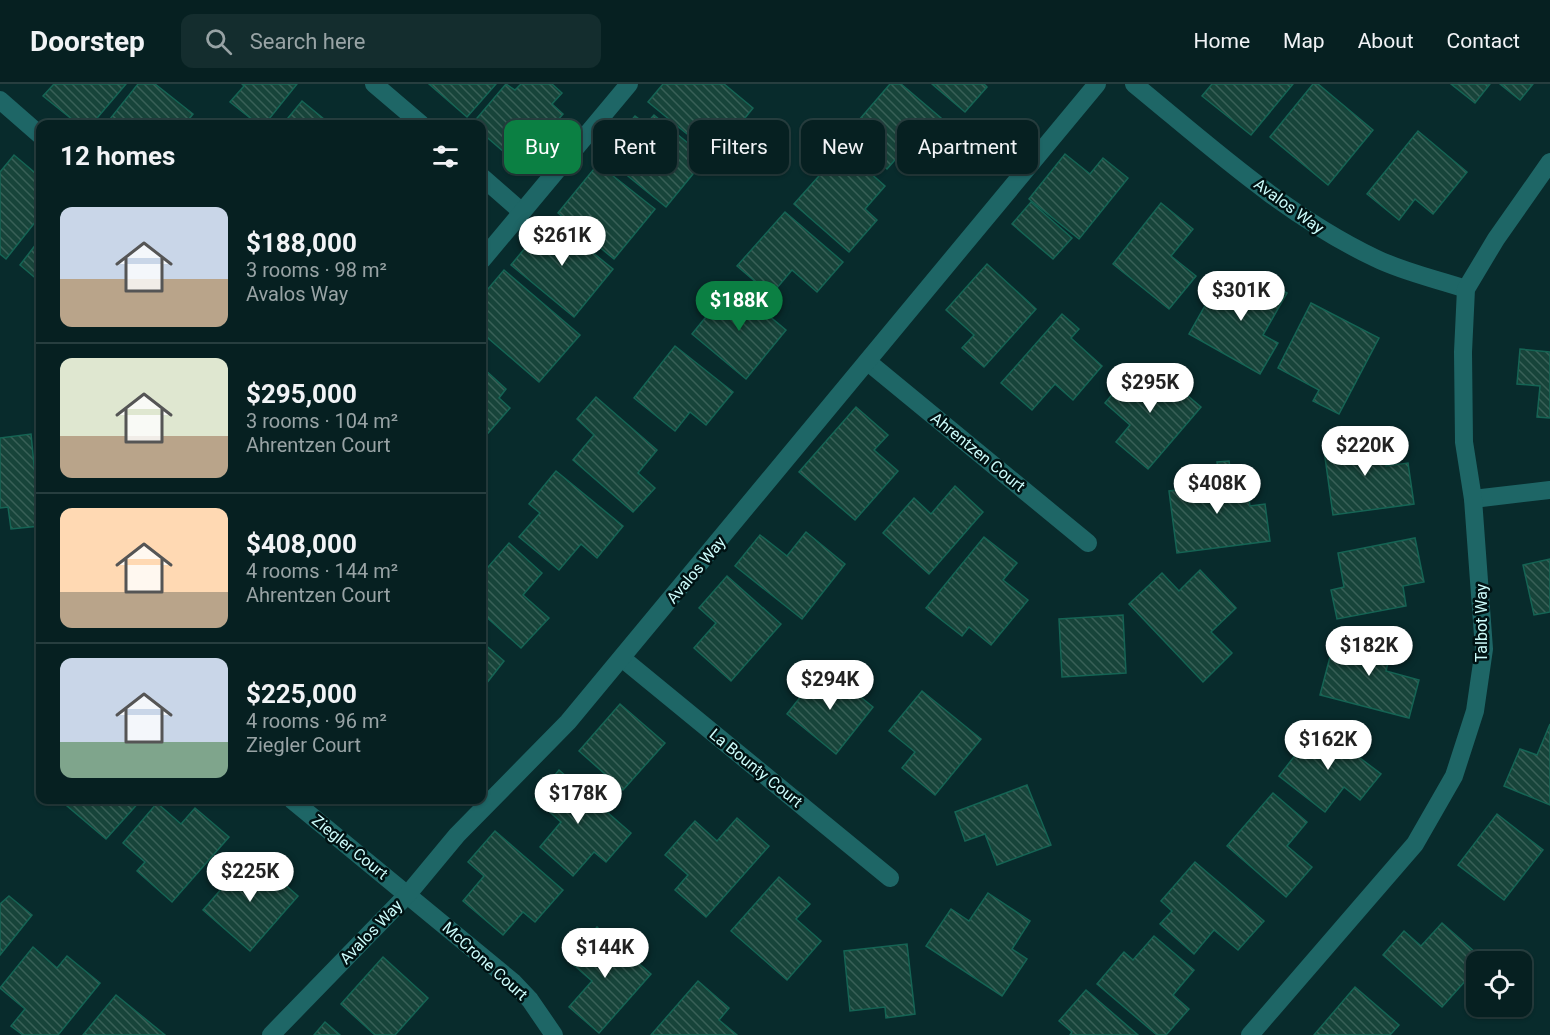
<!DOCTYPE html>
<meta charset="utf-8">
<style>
body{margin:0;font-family:Roboto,sans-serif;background:#142d2e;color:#f1f3f6;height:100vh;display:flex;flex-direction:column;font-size:22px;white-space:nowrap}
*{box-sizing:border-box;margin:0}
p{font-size:20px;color:#98a3a5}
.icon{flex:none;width:33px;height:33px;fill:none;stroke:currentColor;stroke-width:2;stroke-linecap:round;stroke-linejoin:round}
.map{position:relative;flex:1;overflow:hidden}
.panel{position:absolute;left:36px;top:36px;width:450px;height:684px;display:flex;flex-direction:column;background:#062021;border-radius:12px;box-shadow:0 2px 4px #0004,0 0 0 2px #273e3f}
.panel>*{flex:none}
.top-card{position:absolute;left:504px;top:36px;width:570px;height:54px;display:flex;gap:12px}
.buttons{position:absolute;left:1466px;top:867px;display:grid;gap:12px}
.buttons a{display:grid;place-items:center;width:66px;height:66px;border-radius:12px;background:#062021;box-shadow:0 2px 4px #0004,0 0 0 2px #273e3f;font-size:30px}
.price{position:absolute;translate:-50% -51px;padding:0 14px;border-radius:21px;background:#fff;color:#222;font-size:20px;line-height:39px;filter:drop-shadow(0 2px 3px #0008)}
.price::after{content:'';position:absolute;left:50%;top:36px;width:18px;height:14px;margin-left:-9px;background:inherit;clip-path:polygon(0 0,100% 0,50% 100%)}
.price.current{background:#0b8043;color:#fff}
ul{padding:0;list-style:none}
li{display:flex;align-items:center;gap:18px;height:150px;padding:0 24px}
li+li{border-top:2px solid #273e3f}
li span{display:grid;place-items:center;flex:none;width:168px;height:120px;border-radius:12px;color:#555}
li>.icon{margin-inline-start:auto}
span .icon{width:72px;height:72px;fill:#fffc;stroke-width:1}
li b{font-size:26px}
h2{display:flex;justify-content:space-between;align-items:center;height:72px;padding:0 24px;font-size:26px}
.chip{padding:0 21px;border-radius:12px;background:#062021;box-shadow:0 2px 4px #0004,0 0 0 2px #273e3f;font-size:21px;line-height:54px}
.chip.current{background:#0b8043;color:#fff}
header{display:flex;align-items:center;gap:36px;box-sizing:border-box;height:84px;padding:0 30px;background:#062021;border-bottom:2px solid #273e3f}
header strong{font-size:28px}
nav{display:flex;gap:33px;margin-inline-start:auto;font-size:21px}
.search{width:420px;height:54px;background:#142d2e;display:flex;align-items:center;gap:15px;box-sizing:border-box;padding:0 21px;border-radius:12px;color:#98a3a5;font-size:22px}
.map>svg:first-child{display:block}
.building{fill:url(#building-back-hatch);stroke:#156454;stroke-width:1.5}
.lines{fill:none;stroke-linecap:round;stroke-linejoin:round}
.street{stroke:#1e6666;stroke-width:18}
.labels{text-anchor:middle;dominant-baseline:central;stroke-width:5;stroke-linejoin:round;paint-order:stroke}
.street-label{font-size:16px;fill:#cdfdfc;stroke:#001213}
</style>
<header>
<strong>Doorstep</strong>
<div class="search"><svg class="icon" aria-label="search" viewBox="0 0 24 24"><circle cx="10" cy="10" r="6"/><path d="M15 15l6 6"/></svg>Search here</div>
<nav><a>Home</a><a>Map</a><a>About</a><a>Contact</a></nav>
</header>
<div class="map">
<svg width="1550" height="951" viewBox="0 0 1550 951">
<defs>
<pattern id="building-back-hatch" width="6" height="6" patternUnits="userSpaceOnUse" patternTransform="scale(1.5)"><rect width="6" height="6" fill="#17443a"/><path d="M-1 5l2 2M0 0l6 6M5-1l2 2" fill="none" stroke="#386057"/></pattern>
</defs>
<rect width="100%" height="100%" fill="#082b2c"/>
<!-- building -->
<g class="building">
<path d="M54,0H126L92,40H78L43,12Z"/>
<path d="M138,0H155L193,30L185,40H106Z"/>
<path d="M242,0H297L265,40H258L230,18L244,2Z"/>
<path d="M429,0H496L467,33Z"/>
<path d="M506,0L515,6L521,0H552L562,9L552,20L563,30L519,81L482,49V40H472Z"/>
<path d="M663,0H724L753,24L714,72L648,18Z"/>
<path d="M890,0H901L954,45L933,69L915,53L887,85L847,50Z"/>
<path d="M932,0H984L987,3L965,28Z"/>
<path d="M1212,0H1293L1251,51L1202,12Z"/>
<path d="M1313,0H1318L1373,46L1328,101L1270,53Z"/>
<path d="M1451,0H1490L1475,19Z"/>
<path d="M1500,0H1533L1520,16Z"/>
<path d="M302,17L330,40H283Z"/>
<path d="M654,31L706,74L666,123L602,71L635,32L646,40Z"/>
<path d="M1418,47L1467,88L1433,130L1415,115L1399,136L1367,110Z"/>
<path d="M843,65L885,102L865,125L877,136L849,168L794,120Z"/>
<path d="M1065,70L1090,90L1103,74L1128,94L1079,155L1029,115Z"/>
<path d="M14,71L40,93V132L6,175L0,170V88Z"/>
<path d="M598,80L655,125L614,175L558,129Z"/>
<path d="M1031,118L1072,154L1053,175L1012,140Z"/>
<path d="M1161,119L1193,145L1171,172L1196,192L1169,225L1113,180Z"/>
<path d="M785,128L843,178L817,208L792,186L771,211L737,182Z"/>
<path d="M550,134L613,185L574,233L511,181Z"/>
<path d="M40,155V198L20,181Z"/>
<path d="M987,180L1036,225L984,283L962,264L974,251L946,226Z"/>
<path d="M504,186L580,251L539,298L482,249V212Z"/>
<path d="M1257,192L1287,209L1263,251L1278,259L1260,290L1189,250L1219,197L1245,211Z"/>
<path d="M732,201L786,246L746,295L692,250Z"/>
<path d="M1311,219L1379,254L1339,330L1313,317L1319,306L1278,284Z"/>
<path d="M1062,230L1079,245L1071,254L1102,282L1073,316L1055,300L1032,326L1001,299Z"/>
<path d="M675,262L733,308L706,341L690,328L675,347L634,314Z"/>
<path d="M1520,265L1550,268V334L1537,333L1540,302L1517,300Z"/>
<path d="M1138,280L1161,300L1167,294L1201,323L1148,385L1116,358L1130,341L1105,319Z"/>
<path d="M482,283L506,305L499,314L510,324L482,356Z"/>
<path d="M596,313L657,366L638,389L655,404L633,428L573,376L594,351L577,335Z"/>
<path d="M856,323L888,351L874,366L898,387L855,436L799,388Z"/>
<path d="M31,350L40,442L11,445L8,423L0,424V354Z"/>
<path d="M1382,351L1386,382L1408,379L1414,420L1333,431L1323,359Z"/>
<path d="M1229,377L1232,395L1246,393L1250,422L1265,420L1270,457L1177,469L1169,407L1220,401L1217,378Z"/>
<path d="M556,387L623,442L597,474L581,460L559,486L519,453L540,429L529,420Z"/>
<path d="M955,402L983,428L929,490L883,449L914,414L931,430Z"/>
<path d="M806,448L845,480L802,535L735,482L760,451L787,472Z"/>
<path d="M984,453L1017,479L1003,496L1028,516L991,561L969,543L962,552L926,524Z"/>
<path d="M1415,454L1424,498L1403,502L1406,522L1337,535L1331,506L1344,503L1338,469Z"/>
<path d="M509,459L542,489L523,511L549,534L521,564L482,529V490Z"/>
<path d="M1550,475V528L1534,531L1523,481Z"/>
<path d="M1200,486L1236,524L1211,548L1232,569L1203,598L1129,520L1162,489L1179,507Z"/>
<path d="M727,492L781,540L731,597L694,564L716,539L699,524Z"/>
<path d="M1123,531L1126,589L1062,593L1059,535Z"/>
<path d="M1349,547L1393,558L1386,587L1419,596L1409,634L1320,611L1330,573L1341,576Z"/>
<path d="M482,558L504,577L482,605Z"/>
<path d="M824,583L873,623L836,670L787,630Z"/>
<path d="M922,607L981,655L935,711L902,684L915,668L889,647Z"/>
<path d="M620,620L665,659L623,706L579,667Z"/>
<path d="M1550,640V721L1504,702L1520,665L1537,671Z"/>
<path d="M1318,642L1381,690L1360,716L1344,703L1325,728L1279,692Z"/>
<path d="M559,686L631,749L606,778L594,768L573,792L540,763L561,738L535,715Z"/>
<path d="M1027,701L1051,761L997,781L985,750L965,757L955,728Z"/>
<path d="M1273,709L1307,738L1287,762L1312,783L1286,813L1227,762Z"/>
<path d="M60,716H141L106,755Z"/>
<path d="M157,719L181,740L195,724L229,753L172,818L137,787L145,778L123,759Z"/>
<path d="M1497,730L1543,766L1504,816L1458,781Z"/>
<path d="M737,734L769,762L706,833L675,806L688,791L665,771L695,737L717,757Z"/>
<path d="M495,747L563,806L535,838L523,828L503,851L463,817L484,792L468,778Z"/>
<path d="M251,771L298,812L250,867L203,826Z"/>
<path d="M1195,778L1264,837L1238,866L1214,846L1194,870L1160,840L1172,827L1161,817Z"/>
<path d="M779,793L810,820L796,835L821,857L787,896L731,847Z"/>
<path d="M988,809L1030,837L1012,865L1027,875L1002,912L926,862L951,825L969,837Z"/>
<path d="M9,812L32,831L0,871V820Z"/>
<path d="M1442,839L1484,876L1476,878V885L1442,923L1383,871L1404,847L1421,862Z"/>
<path d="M597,843L651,890L599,949L569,923L592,897L568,876Z"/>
<path d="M1154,852L1194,886L1173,911L1189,925L1166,951H1157L1097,900L1124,868L1133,876Z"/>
<path d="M907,860L915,930L886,934L885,923L850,927L844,867Z"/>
<path d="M33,863L57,884L67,872L100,899L58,951H23L11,942L25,925L0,904Z"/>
<path d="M383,873L428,914L395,951H375L341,920Z"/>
<path d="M698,897L729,924L719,936L737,951H651Z"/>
<path d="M1355,903L1399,941L1390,951H1314Z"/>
<path d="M1086,906L1138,951H1070L1072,948L1059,937Z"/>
<path d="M116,911L165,951H83Z"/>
<path d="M325,938L340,951H314Z"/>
</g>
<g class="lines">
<!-- street -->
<g class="street">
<path d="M374,0L421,40"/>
<path d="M1134,0C1211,63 1285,131 1375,174C1403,188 1436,195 1466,205"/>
<path d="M0,16L40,51"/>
<path d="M482,93L522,128"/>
<path d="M482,176L629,0"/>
<path d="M868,278L1088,459"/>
<path d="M1473,415L1550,406"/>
<path d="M623,575L890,794"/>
<path d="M292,716L513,898L530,916L554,951"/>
<path d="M271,951L408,810L457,751L568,638L1097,0"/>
<path d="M1250,951L1415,760L1454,692L1475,627L1484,565L1473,415L1464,358L1463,268L1466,205L1496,155L1550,78"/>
</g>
</g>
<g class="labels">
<!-- street labels -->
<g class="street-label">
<text transform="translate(1289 122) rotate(36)">Avalos Way</text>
<text transform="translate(978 368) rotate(39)">Ahrentzen Court</text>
<text transform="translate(696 486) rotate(-50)">Avalos Way</text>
<text transform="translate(1481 539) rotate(-90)">Talbot Way</text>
<text transform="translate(756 684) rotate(39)">La Bounty Court</text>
<text transform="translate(350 763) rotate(39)">Ziegler Court</text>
<text transform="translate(371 848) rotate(-46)">Avalos Way</text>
<text transform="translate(485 877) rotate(42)">McCrone Court</text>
</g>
</g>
</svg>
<div class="buttons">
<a><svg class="icon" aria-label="locate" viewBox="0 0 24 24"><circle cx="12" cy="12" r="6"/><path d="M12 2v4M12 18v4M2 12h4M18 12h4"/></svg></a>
</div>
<b class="price" style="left:562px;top:183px">$261K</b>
<b class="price" style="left:1241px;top:238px">$301K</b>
<b class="price current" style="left:739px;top:248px">$188K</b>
<b class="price" style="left:1150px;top:330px">$295K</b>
<b class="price" style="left:1365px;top:393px">$220K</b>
<b class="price" style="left:1217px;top:431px">$408K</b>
<b class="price" style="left:1369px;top:593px">$182K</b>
<b class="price" style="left:830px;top:627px">$294K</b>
<b class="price" style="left:1328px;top:687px">$162K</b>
<b class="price" style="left:578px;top:741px">$178K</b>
<b class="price" style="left:250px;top:819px">$225K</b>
<b class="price" style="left:605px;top:895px">$144K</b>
<div class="top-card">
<a class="chip current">Buy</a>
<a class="chip">Rent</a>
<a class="chip">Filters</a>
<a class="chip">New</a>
<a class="chip">Apartment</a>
</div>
<section class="panel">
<h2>12 homes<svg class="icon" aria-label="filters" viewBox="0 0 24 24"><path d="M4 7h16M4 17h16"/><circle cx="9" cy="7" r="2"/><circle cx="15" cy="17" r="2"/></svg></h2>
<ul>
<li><span style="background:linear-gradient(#c9d6e8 60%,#b9a48a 0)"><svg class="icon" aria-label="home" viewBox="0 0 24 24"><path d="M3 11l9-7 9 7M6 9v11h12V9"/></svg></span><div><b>$188,000</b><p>3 rooms · 98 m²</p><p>Avalos Way</p></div></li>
<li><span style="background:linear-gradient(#dfe7d0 65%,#b9a48a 0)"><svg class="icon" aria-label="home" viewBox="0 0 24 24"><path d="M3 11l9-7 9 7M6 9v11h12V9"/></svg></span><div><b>$295,000</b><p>3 rooms · 104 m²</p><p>Ahrentzen Court</p></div></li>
<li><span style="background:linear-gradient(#ffd9b3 70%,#b9a48a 0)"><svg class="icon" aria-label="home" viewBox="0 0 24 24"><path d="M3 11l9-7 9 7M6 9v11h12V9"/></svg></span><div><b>$408,000</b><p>4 rooms · 144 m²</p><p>Ahrentzen Court</p></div></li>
<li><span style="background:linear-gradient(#c9d6e8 70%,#7fa58c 0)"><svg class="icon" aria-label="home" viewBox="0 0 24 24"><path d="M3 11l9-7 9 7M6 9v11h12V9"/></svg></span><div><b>$225,000</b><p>4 rooms · 96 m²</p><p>Ziegler Court</p></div></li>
</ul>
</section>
</div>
